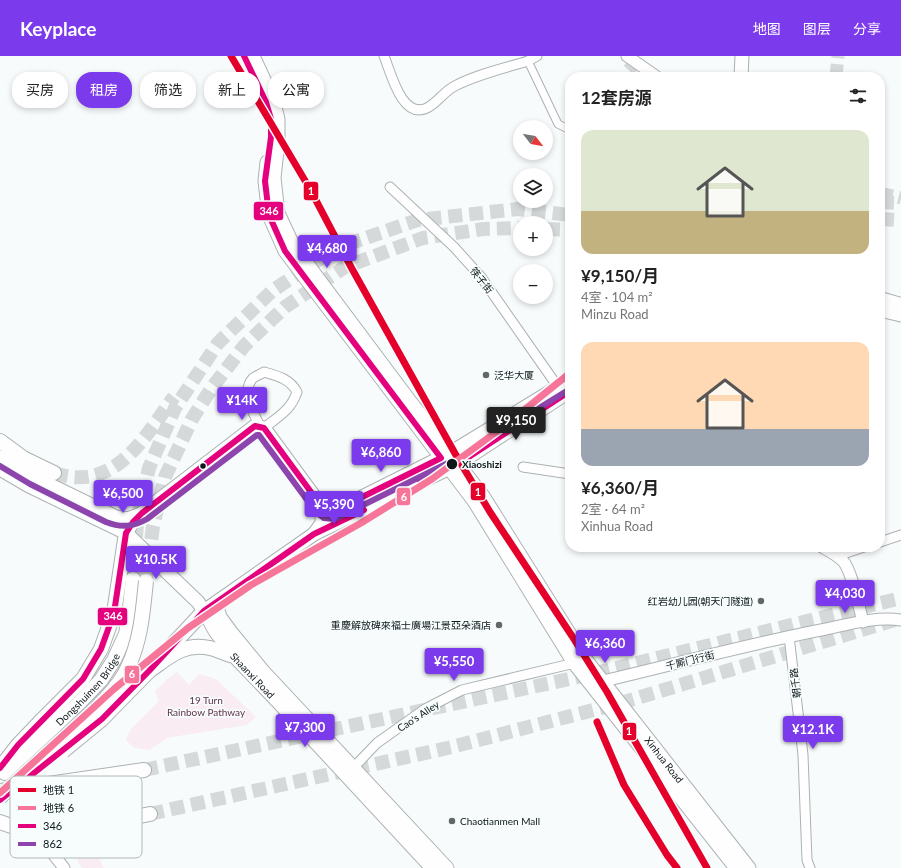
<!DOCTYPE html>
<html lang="zh">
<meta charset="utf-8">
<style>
body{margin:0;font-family:Lato,"Noto Sans SC",sans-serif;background:#f2f2f2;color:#222;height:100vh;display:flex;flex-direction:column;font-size:15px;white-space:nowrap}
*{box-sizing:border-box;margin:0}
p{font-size:13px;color:#767676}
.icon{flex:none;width:22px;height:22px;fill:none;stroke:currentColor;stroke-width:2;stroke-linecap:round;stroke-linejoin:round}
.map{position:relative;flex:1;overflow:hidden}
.details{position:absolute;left:565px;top:16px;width:320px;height:480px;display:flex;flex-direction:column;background:#fff;border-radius:16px;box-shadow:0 2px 6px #0003}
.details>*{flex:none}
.banner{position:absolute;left:12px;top:16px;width:380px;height:36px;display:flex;gap:8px}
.needle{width:26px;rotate:121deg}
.controls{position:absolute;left:513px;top:64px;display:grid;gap:8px}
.controls a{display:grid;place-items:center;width:40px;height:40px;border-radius:50%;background:#fff;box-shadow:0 2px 6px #0003;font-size:20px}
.price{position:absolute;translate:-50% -34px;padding:0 9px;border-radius:4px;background:#7c3aed;color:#fff;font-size:13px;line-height:26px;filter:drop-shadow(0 1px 2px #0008)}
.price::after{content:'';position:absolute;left:50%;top:24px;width:12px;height:9px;margin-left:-6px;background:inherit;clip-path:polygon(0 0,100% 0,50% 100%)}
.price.on{background:#222;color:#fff}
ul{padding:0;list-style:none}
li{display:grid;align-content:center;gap:8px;height:212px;padding:0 16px}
li span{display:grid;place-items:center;height:124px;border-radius:12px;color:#555}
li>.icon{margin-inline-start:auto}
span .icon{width:72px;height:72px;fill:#fffc;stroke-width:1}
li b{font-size:17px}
h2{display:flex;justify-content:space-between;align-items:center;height:48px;padding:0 16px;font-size:17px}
.chip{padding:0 14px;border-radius:16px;background:#fff;box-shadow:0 2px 6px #0003;font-size:14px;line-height:36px}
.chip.on{background:#7c3aed;color:#fff}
header{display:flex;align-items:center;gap:24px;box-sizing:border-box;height:56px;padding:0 20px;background:#7c3aed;color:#fff}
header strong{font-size:19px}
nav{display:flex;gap:22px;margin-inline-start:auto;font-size:14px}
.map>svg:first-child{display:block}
.green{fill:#faecf3}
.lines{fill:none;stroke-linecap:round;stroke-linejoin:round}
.secondary-tunnel{stroke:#d5d9da;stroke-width:13;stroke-dasharray:13 6;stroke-linecap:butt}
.primary-tunnel{stroke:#d5d9da;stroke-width:14;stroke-dasharray:14 7;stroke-linecap:butt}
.pedestrian-casing{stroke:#acb1b3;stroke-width:9}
.minor-casing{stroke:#acb1b3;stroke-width:11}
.tertiary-casing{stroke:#acb1b3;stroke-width:13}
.secondary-casing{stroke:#acb1b3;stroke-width:15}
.primary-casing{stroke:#acb1b3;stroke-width:16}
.pedestrian{stroke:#fefeff;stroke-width:7}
.minor{stroke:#fefeff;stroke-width:9}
.tertiary{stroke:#fefeff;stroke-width:11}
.secondary{stroke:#fefeff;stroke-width:13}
.primary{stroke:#fefeff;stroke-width:14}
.primary-bridge-casing{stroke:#acb1b3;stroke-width:16;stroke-linecap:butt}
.primary-bridge{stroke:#fefeff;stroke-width:14}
.bus-1-casing{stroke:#f7fcfd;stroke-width:9}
.bus-2-casing{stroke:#f7fcfd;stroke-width:9}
.bus-1{stroke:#e5007d;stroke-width:6}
.bus-2{stroke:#8e44ad;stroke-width:6}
.metro-1-casing{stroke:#f7fcfd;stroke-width:10}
.metro-2-casing{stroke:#f7fcfd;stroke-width:10}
.metro-1{stroke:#e4002b;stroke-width:7}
.metro-2{stroke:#f67599;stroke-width:7}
.poi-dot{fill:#606769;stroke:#f7fcfd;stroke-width:1.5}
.stop-dot{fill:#0e181a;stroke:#f7fcfd;stroke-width:1.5}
.labels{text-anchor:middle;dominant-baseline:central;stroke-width:3.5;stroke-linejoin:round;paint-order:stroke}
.street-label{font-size:10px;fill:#0e181a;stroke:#f7fcfd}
.poi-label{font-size:10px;fill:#0e181a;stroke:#f7fcfd;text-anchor:start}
.stop-label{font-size:10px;font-weight:bold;fill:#0e181a;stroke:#f7fcfd;text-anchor:start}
.park-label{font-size:10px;fill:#62344a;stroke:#f7fcfd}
.key{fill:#f7fcfd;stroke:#b1b8b9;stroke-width:1}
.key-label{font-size:11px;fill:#0e181a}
.line-badge{stroke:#f7fcfd;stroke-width:1.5}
.badge-label{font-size:11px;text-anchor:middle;font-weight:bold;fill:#fff}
</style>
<header>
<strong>Keyplace</strong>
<nav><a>地图</a><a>图层</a><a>分享</a></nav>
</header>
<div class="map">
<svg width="901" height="812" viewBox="0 0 901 812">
<rect width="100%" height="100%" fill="#f8fbfc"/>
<!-- green -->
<g class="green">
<path d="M177,616L189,629L199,618L210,621L217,624L256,661L247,669L167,682L149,694L134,692L126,684L130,674L159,645L155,635L167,623Z"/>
<path d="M95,795L104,812H82L77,804Z"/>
</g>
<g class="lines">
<!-- secondary-tunnel -->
<g class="secondary-tunnel">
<path d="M628,5L646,21"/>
<path d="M836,21L838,0"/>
<path d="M880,137L901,142"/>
</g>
<!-- primary-tunnel -->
<g class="primary-tunnel">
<path d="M880,146L901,147"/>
<path d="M880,163L901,164"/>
<path d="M546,173L570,174"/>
<path d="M54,417C115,437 143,383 174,341"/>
<path d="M133,523L137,466L149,412L175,352L218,287L272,235L336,192L418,164L518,153L570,159"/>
<path d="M146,525L153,470L165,421L192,363L211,333L244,290L285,251L345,211L423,182L483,173L520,172"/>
<path d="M144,714L588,619L901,542"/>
<path d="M150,758L452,691L624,646L898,563"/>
</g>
<defs>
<path id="pedestrian" d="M528,5L558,68L570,74"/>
<g id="minor">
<path d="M384,0C391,17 402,64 427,52C437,47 444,36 453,31C474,19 505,12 528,5L537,0"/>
<path d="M390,131L454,191L481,221L558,331"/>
<path d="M260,370C254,358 240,336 253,322C256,320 261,318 264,316C278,320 290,323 297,336C291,354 279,360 264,372"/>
<path d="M523,411L570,418"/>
<path d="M880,486L901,479"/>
<path d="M837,500L864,491"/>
<path d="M789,580L803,699L807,804L810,812"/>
<path d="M354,711L377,687L425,653L462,634L579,606"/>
</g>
<g id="tertiary">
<path d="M627,0L657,21"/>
<path d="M822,491C829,495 837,499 843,505C852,515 859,551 863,566"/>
<path d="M595,627C672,609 748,588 826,573C849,568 878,560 901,564"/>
<path d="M34,773L64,812"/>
</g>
<g id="secondary">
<path id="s1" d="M253,0L273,43L278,63V85L274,122L278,157L293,189L409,344L483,440L586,604L749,812"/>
<path d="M741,21L742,0"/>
<path d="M267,106L265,125L269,159L285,195L474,445L574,607L736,812"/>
<path d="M880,254L901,259"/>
<path d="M0,401L34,421L116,461L127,463L141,458"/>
<path id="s2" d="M0,413L29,430L126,477L198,546L204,555L215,575L234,600L279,647L432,812"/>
<path d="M322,451L327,454L334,455L450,397L558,331L570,323"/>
<path d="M126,477L133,466L142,457L255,370L264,372L322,451V467L314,478"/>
<path d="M217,546L218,554L220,561L231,576L263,615L447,812"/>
<path d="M204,555L314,478L458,408L570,335"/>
</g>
<g id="primary">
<path d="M880,243L901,249"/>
<path d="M0,385L23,402L54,417"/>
<path d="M164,598L204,555"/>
<path d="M149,615C169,601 184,586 210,592C218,594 226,598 234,600"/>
<path d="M0,712L18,689L39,667L83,623L101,593L114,557L126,477"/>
<path id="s3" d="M5,717L79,647L101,624L114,604L126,578L129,560L133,523"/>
<path d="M0,735L144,714"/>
<path d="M0,766L17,772L34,773L98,768L150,758"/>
</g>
</defs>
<!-- pedestrian casing -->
<use href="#pedestrian" class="pedestrian-casing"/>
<!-- minor casing -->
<use href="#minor" class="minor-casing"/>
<!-- tertiary casing -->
<use href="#tertiary" class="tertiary-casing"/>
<!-- secondary casing -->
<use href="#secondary" class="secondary-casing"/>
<!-- primary casing -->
<use href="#primary" class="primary-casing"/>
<!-- pedestrian -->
<use href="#pedestrian" class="pedestrian"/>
<!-- minor -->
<use href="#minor" class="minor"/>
<!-- tertiary -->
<use href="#tertiary" class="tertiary"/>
<!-- secondary -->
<use href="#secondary" class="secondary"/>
<!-- primary -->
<use href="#primary" class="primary"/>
<defs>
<g id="primary-bridge">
<path d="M63,695L102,663L149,615"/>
<path d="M0,741C23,720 46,698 70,677C88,660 118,634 128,611C141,584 143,554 146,525"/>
</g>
</defs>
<!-- primary-bridge casing -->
<use href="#primary-bridge" class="primary-bridge-casing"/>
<!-- primary-bridge -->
<use href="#primary-bridge" class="primary-bridge"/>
<defs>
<g id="bus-1">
<path d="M420,426L458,408L570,335"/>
<path d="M0,712L18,689L83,623L101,593L114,557L126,477L133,466L142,457L255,370L264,372L322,451L327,454L334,455L441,402L285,195L269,159L265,125L271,81V63L266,46L244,0"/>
<path d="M0,744L102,663L149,615L204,555L314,478L364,454"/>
</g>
<path id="bus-2" d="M0,410L30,428L106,466C121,472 133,471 147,463L257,379H259L316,456L324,462L335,463L454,404L570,333"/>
</defs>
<!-- bus-1 casing -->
<use href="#bus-1" class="bus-1-casing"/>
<!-- bus-2 casing -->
<use href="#bus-2" class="bus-2-casing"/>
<!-- bus-1 -->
<use href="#bus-1" class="bus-1"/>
<!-- bus-2 -->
<use href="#bus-2" class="bus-2"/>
<defs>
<g id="metro-1">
<path d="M231,0L310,133L351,211L457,401L490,456L572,580L607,636L707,812"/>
<path d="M597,666L624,729L667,799L677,812"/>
</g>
<path id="metro-2" d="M0,737L114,633L188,572L251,529L361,467L432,423L503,371L570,317"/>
</defs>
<!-- metro-1 casing -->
<use href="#metro-1" class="metro-1-casing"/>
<!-- metro-2 casing -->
<use href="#metro-2" class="metro-2-casing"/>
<!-- metro-1 -->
<use href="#metro-1" class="metro-1"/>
<!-- metro-2 -->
<use href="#metro-2" class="metro-2"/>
</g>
<!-- markers -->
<g class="poi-dot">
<circle cx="486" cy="319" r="4"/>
<circle cx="761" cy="545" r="4"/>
<circle cx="499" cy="569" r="4"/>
<circle cx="452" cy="765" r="4"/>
</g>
<g class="stop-dot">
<circle cx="452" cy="408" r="6"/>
<circle cx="203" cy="410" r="3.5"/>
</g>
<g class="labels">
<!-- street labels -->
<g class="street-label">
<text transform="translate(482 224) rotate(52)">筷子街</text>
<text transform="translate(690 604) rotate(-14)">千厮门行街</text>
<text stroke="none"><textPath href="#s2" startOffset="333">Shaanxi Road</textPath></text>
<text transform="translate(795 627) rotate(-97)">朝千路</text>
<text stroke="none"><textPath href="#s3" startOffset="118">Dongshuimen Bridge</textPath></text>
<text transform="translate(418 660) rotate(-33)">Cao's Alley</text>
<text stroke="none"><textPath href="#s1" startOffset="833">Xinhua Road</textPath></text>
</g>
<!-- poi labels -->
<g class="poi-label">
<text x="494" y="319">泛华大厦</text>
<text x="753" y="545" text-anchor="end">红岩幼儿园(朝天门隧道)</text>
<text x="491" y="569" text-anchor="end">重慶解放碑來福士廣場江景亞朵酒店</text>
<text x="460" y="765">Chaotianmen Mall</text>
</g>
<!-- stop labels -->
<g class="stop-label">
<text x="462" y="408">Xiaoshizi</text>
</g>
<!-- park labels -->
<g class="park-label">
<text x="206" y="644">19 Turn<tspan x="206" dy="12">Rainbow Pathway</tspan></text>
</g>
</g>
<!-- legend -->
<rect x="10" y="720" width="132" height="82" rx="6" class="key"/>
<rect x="18" y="732" width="18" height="4" fill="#e4002b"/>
<rect x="18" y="750" width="18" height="4" fill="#f67599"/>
<rect x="18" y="768" width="18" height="4" fill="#e5007d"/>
<rect x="18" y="786" width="18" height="4" fill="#8e44ad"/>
<g class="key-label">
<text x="43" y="738">地铁 1</text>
<text x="43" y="756">地铁 6</text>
<text x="43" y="774">346</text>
<text x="43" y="792">862</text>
</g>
<g class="line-badge">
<rect x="303" y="125" width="16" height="20" rx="4" fill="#e4002b"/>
<rect x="253" y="145" width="31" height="20" rx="4" fill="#e5007d"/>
<rect x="470" y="426" width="16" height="19" rx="4" fill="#e4002b"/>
<rect x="396" y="431" width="15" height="19" rx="4" fill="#f67599"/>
<rect x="97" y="551" width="31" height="19" rx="4" fill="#e5007d"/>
<rect x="124" y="609" width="16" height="19" rx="4" fill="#f67599"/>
<rect x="622" y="666" width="15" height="19" rx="4" fill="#e4002b"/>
</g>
<g class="badge-label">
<text x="311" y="139">1</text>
<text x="269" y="159">346</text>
<text x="478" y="440">1</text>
<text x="404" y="445">6</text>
<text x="113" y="564">346</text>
<text x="132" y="622">6</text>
<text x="629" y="679">1</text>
</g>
</svg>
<div class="controls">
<a><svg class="needle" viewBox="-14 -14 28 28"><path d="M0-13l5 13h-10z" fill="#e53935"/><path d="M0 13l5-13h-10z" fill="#767676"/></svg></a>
<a><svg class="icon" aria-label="layers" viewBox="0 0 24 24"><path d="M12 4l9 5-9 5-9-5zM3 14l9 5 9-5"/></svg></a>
<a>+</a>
<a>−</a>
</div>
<b class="price" style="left:327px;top:213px">¥4,680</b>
<b class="price" style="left:242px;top:365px">¥14K</b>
<b class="price on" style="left:516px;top:385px">¥9,150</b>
<b class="price" style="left:381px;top:417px">¥6,860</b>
<b class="price" style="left:123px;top:458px">¥6,500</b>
<b class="price" style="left:334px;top:469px">¥5,390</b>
<b class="price" style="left:156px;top:524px">¥10.5K</b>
<b class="price" style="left:845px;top:558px">¥4,030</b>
<b class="price" style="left:605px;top:608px">¥6,360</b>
<b class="price" style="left:454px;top:626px">¥5,550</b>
<b class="price" style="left:305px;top:692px">¥7,300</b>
<b class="price" style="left:813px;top:694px">¥12.1K</b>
<div class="banner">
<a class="chip">买房</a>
<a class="chip on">租房</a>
<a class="chip">筛选</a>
<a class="chip">新上</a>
<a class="chip">公寓</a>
</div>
<section class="details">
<h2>12套房源<svg class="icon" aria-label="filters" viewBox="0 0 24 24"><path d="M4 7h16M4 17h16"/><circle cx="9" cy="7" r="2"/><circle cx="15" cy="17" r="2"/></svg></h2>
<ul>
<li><span style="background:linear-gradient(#dfe7d0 65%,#c2b280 0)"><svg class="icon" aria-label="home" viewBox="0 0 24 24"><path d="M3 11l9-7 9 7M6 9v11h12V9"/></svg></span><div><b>¥9,150/月</b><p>4室 · 104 m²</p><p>Minzu Road</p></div></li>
<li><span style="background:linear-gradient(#ffd9b3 70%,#9aa5b1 0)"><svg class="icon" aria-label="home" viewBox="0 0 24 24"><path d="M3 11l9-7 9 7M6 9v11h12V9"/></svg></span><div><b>¥6,360/月</b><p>2室 · 64 m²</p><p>Xinhua Road</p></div></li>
</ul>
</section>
</div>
